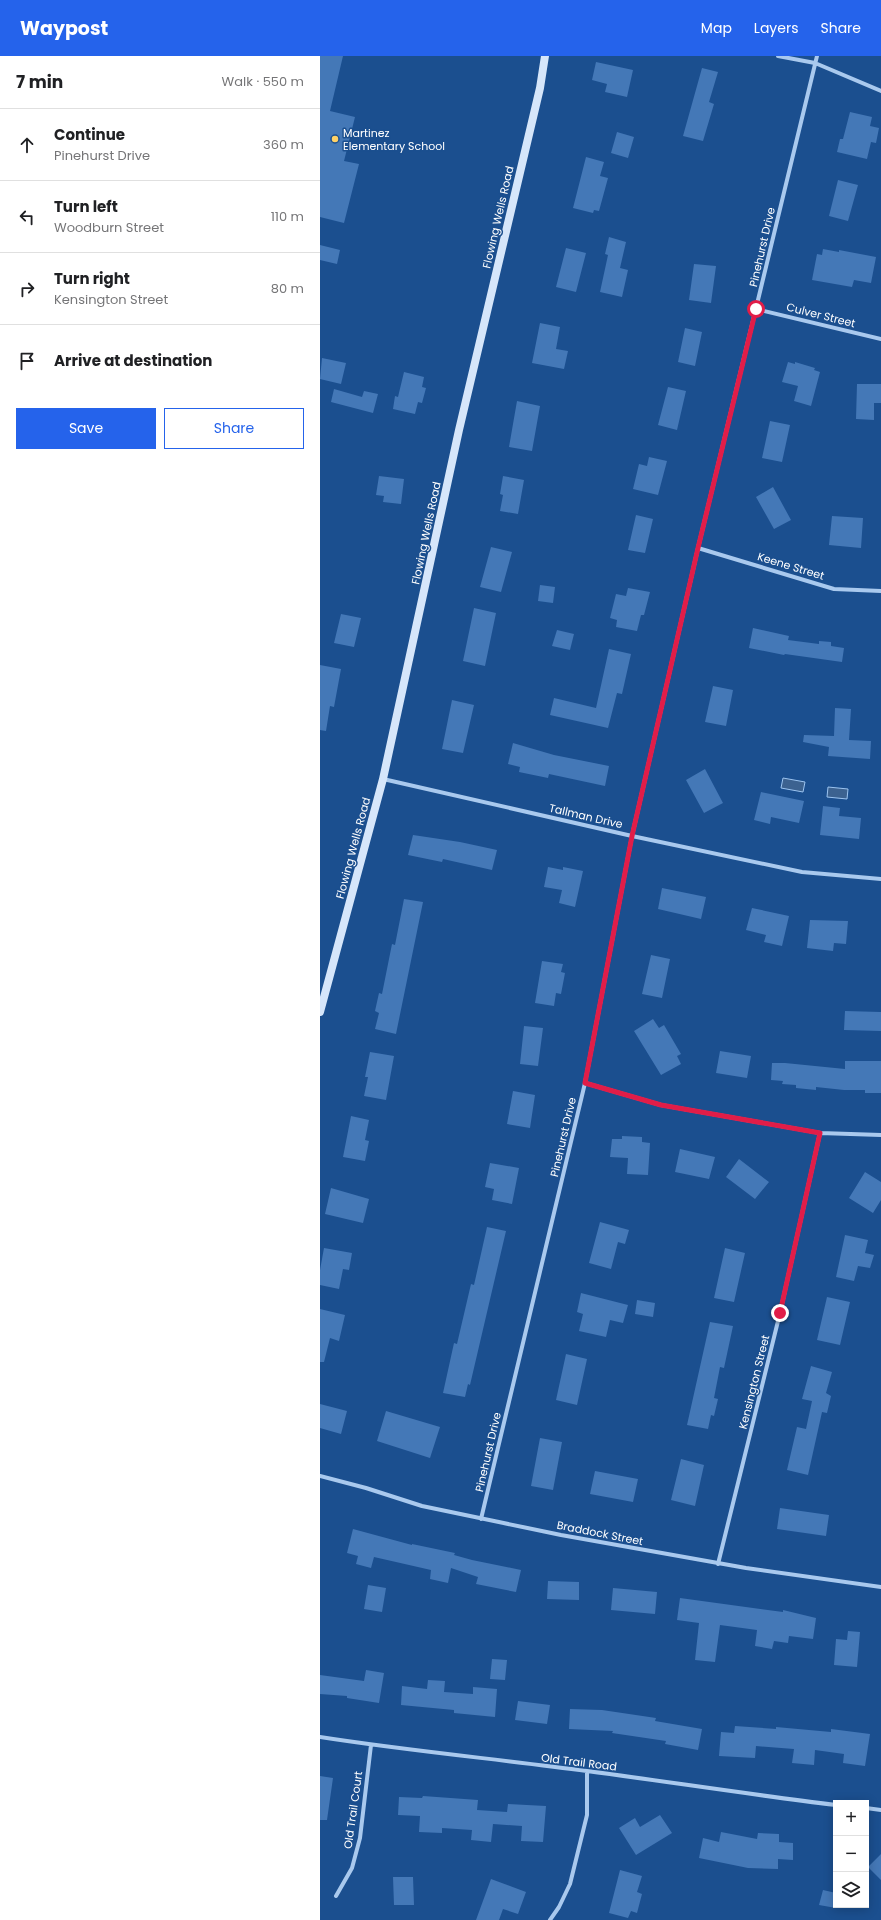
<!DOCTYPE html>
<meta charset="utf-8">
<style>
body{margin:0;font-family:Poppins,sans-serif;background:#f6f6f6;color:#202124}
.controls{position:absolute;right:12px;bottom:12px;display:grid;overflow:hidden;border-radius:0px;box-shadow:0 2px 10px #0003}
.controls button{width:36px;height:36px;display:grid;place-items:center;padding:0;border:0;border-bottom:1px solid #e0e0e0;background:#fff;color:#202124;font:20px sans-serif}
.stop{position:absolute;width:12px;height:12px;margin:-9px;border:3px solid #e11d48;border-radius:50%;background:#fff}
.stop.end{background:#e11d48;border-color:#fff;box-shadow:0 1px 4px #0008}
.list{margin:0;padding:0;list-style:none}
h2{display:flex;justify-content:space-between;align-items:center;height:52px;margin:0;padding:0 16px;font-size:17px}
h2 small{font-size:13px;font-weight:400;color:#757577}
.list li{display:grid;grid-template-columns:26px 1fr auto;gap:12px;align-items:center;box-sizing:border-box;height:72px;padding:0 16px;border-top:1px solid #e0e0e0}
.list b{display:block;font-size:15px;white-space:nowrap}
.list p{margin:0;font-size:13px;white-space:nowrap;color:#757577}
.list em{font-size:13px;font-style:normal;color:#757577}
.actions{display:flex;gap:8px;padding:12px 16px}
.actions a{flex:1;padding:9px 0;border:1px solid #2563eb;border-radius:0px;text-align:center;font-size:14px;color:#2563eb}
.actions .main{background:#2563eb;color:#fff}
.icon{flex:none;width:22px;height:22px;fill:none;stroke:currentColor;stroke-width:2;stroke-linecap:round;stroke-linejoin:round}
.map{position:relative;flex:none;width:561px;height:1864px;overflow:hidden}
header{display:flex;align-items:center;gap:24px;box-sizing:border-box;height:56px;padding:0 20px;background:#2563eb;color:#fff}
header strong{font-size:19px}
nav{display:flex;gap:22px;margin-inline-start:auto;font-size:14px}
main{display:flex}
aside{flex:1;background:#fff}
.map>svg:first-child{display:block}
</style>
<header>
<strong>Waypost</strong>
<nav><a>Map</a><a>Layers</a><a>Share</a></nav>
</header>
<main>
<aside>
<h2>7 min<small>Walk · 550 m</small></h2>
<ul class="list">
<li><svg class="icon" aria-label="ahead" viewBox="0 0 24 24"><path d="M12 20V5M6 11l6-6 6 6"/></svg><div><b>Continue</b><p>Pinehurst Drive</p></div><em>360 m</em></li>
<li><svg class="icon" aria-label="left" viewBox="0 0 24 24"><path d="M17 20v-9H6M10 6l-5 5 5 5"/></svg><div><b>Turn left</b><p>Woodburn Street</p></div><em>110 m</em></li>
<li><svg class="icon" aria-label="right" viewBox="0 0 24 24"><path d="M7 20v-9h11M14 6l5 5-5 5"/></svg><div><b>Turn right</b><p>Kensington Street</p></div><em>80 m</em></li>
<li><svg class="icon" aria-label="arrive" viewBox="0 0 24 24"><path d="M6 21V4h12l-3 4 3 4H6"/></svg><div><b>Arrive at destination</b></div></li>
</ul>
<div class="actions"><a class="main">Save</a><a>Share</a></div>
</aside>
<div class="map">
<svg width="561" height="1864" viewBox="0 0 561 1864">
<rect width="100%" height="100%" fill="#1b4f8f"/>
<path fill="#3c6290" stroke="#9cc4f0" d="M463 722 485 726 483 736 461 732Z
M508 731 528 733 527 743 507 741Z"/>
<path fill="#4478b7" d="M0 0H23L10 55 35 61 24 105 39 108 24 167 0 161Z
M276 6 313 14 307 41 285 36 287 28 272 24Z
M382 12 398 16 389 46 394 48 383 85 363 80Z
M530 56 552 61 550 70 559 72 556 87 551 86 547 103 517 96 520 83H523Z
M297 76 314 81 308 102 291 97Z
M266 101 284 106 280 120 288 122 279 155 274 154 273 157 253 152Z
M518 124 538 129 528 165 509 160Z
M289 181 306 186 300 212 308 214 302 241 280 236 288 199 285 198Z
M0 189 20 194 17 208 0 204Z
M246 192 266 197 256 236 236 231Z
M503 193 519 196V194L556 201 551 227 534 224 532 231 492 224 497 198 502 199Z
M374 208 396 210 391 247 369 244Z
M220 267 240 271 236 293 248 295 244 313 212 307Z
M365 272 382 276 375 310 358 306Z
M2 302 26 307 21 328 0 323Z
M468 306 475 308V306L495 312 494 314 500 316 491 350 474 345 478 330 462 326Z
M84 316 104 321 102 331 106 332 102 347 98 346 95 358 73 353 75 340 78 341Z
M537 328H561V347H554V364L536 363Z
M348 331 366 335 357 374 338 369Z
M14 333 42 341 44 335 58 338 53 357 11 346Z
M197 345 220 350 212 395 189 391Z
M450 365 470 369 462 406 442 402Z
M329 401 347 405 338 439 313 433 319 408 327 410Z
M59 420 84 423 81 448 63 446 64 440 56 439Z
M183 420 204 424 198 458 180 455 183 439 180 438Z
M453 431 471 464 454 473 436 441Z
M316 459 333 463 325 497 308 494Z
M512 460 543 462 541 492 509 489Z
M171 491 192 496 181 536 160 531Z
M220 529 235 531 233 547 218 545Z
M308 532 330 536 324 559H321L317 575 296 571 297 564 290 562 296 538 306 540Z
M154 552 176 557 165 610 143 605Z
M21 558 41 562 34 591 14 587Z
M433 572 469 580 468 584 499 588V585L511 586V590L524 592 522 606 465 598 464 599 429 592Z
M237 574 254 578 250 594 232 590Z
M289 593 311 598 302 638 297 637 288 672 230 659 234 642 276 652Z
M0 609 21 613 14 651 10 650 6 675 0 674Z
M393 630 413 634 406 670 385 666Z
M132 644 154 649 143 697 122 693Z
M515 652 531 653 529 684 551 685 550 703 508 700 509 691 483 686 484 679 514 680Z
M193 687 234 699 289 710 285 730 229 718 228 722 199 716 200 711 188 708Z
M385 713 403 747 384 757 366 724Z
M441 736 484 745 479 767 451 761 450 768 434 764Z
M503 750 520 752 519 760 541 762 539 783 500 779Z
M93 779 140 786 177 794 172 814 123 803 122 806 88 799Z
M228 811 243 814V811L263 815 255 851 239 847 242 834 224 831Z
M342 832 386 841 381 863 338 853Z
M84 843 103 846 76 978 55 973 59 957 55 955 59 937 62 938 72 888 75 889Z
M432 852 469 860 462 890 444 886 446 879 426 874Z
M490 864 528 865 526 888 514 887 513 895 487 892Z
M331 899 350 903 342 942 322 938Z
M222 905 243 908 241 916 245 917 241 938 236 937 234 950 215 947Z
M525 955 561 956V975L524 974Z
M333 963 339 972 344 969 361 998 357 1000 361 1008 341 1019 314 975Z
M204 970 223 972 218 1010 200 1008Z
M400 995 431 1000 427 1022 396 1017Z
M50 996 74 1000 66 1044 44 1040 48 1021H45Z
M525 1005H561V1037H545V1034H524L496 1031V1034L476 1032V1029L462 1028 463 1025 451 1024 452 1007H465L525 1013Z
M193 1035 215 1039 210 1072 187 1068Z
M31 1060 49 1064 45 1084 49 1085 45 1105 23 1101Z
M302 1080 322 1081V1086L330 1087 328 1119 307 1118 308 1102 290 1101 292 1083H302Z
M360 1093 395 1101 389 1123 355 1116Z
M419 1103 449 1126 435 1143 406 1121Z
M170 1107 199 1112 192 1148 172 1144 174 1133 165 1131Z
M545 1116 561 1126V1144L553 1157 529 1142Z
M11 1132 49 1143 43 1167 5 1158Z
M280 1166 309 1174 305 1188 298 1186 291 1213 269 1207Z
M167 1171 186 1175 150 1329 148 1328 145 1341 123 1337 134 1287 137 1288 151 1228 154 1229Z
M525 1179 548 1184 545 1197 554 1199 550 1212 538 1210 534 1225 516 1221Z
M4 1192 32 1197 29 1214 23 1213 19 1233 0 1229V1214Z
M405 1192 425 1197 414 1246 394 1242Z
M261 1237 308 1249 303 1267 290 1264 286 1281 259 1275 263 1258 257 1256Z
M507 1241 530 1246 520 1289 497 1284Z
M317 1244 335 1247 333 1261 315 1258Z
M0 1253 25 1259 19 1285 10 1282 4 1306H0Z
M390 1266 413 1270 404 1312 400 1311 394 1342 398 1343 394 1360 391 1359 388 1373 367 1369Z
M246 1298 267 1303 257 1349 236 1344Z
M491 1310 512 1316 506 1337 511 1340 507 1357 502 1356 488 1419 467 1414 477 1371 486 1373 492 1345 482 1343Z
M0 1348 27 1355 21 1378 0 1372Z
M66 1355 120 1371 110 1402 57 1385Z
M220 1382 242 1386 233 1434 211 1430Z
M361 1403 384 1409 375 1450 351 1444Z
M275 1415 318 1423 313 1446 270 1438Z
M460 1452 509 1459 506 1480 457 1473Z
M33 1473 92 1489V1488L135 1497 134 1499 152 1504 201 1514 196 1536 156 1528 158 1521 131 1512 128 1527 110 1523 111 1514 54 1501 51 1512 36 1508 38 1500 27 1497Z
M228 1525 259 1526V1544L227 1543Z
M48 1529 66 1532 62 1556 44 1553Z
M293 1532 337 1536 335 1558 291 1554Z
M360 1542 463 1556V1554L496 1562 493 1583 469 1580 468 1587 454 1585 452 1593 435 1590 437 1574 400 1569 395 1606 375 1604 379 1567 357 1564Z
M528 1575 540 1576 537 1611 514 1609 516 1583 527 1584Z
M172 1603 187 1604 185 1624 170 1623Z
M46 1614 64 1617 59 1647 27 1642V1640L0 1638V1619L44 1625Z
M108 1624 125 1625 124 1636 153 1638V1631L177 1633 175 1661 134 1657V1654L81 1649 82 1630 107 1633Z
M198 1645 230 1649 227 1668 195 1664Z
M250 1653 282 1654 336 1662 335 1665 382 1673 378 1694 345 1688 346 1685 292 1677 293 1675 249 1673Z
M415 1670 456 1673V1671L511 1676V1673L550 1678 545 1710 523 1707 524 1698 495 1694 494 1709 472 1707 474 1693 436 1690 435 1702 399 1700 401 1676 414 1677Z
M0 1720 13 1722 7 1764H0Z
M103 1740 158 1744 157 1754 187 1756 188 1748 226 1750 223 1786 201 1785 202 1770 173 1768 171 1786 151 1784 152 1774 122 1772V1777L99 1776 100 1760 78 1759 79 1741 102 1742Z
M340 1759 352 1777 316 1799 299 1772 315 1762 320 1771Z
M401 1776 437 1783 438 1777 459 1778V1786L473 1787V1804L458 1803V1813L428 1812 379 1802 383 1782 399 1786Z
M561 1798V1824L548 1811Z
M300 1814 322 1820 317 1836 322 1838 317 1857 311 1855 308 1862 289 1857Z
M73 1821H93L94 1849H74Z
M171 1823 206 1836 198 1858 183 1853 179 1864H156Z
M503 1834 516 1837V1852L499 1849Z"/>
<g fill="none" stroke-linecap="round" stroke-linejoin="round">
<path stroke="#a9c9ee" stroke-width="4" d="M458 0 495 7 561 35
M436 253 561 283
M378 492 514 533 561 535
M63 723 312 780 482 816 561 823
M265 1027 341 1049 500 1077 561 1079
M0 1420 46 1432 102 1450 241 1479 426 1512 561 1531
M161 1463 265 1027 312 780 378 492 497 0
M398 1508 460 1257 500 1077
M0 1681C89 1695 178 1703 267 1715 350 1726 433 1739 516 1749
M546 1752 561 1754
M16 1840 32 1812 40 1782 51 1689
M230 1864 239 1851 250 1828 267 1759V1715"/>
<path stroke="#d6e6fa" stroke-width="8" d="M0 956 63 723 139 374 220 32 225 0"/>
</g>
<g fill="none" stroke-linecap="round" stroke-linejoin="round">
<path stroke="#e11d48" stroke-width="5" d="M436 253 378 492 312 780 265 1027 341 1049 500 1077 460 1257"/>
</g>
<circle fill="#ffd166" stroke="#1b4f8f" stroke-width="1.5" cx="15" cy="83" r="4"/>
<g text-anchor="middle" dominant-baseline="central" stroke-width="3" stroke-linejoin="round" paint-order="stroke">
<g font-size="11" fill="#fff" stroke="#1b4f8f" text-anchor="start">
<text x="23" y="77">Martinez<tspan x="23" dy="13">Elementary School</tspan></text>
</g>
<g font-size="11" fill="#fff" stroke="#1b4f8f">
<text transform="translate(178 161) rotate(-77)">Flowing Wells Road</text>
<text transform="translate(442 191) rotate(-77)">Pinehurst Drive</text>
<text transform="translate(501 259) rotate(14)">Culver Street</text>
<text transform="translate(106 477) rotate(-78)">Flowing Wells Road</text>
<text transform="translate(471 510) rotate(17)">Keene Street</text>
<text transform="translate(266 760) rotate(13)">Tallman Drive</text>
<text transform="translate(33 792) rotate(-75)">Flowing Wells Road</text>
<text transform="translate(243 1081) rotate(-77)">Pinehurst Drive</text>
<text transform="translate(434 1326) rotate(-76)">Kensington Street</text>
<text transform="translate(168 1396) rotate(-77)">Pinehurst Drive</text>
<text transform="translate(280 1477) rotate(11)">Braddock Street</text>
<text transform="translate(259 1706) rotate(7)">Old Trail Road</text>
<text transform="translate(33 1754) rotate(-82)">Old Trail Court</text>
</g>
</g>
</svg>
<div class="controls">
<button>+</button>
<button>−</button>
<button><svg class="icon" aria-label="layers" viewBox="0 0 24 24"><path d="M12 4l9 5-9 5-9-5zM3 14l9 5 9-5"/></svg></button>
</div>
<div class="stop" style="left:436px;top:253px"></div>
<div class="stop end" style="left:460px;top:1257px"></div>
</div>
</main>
